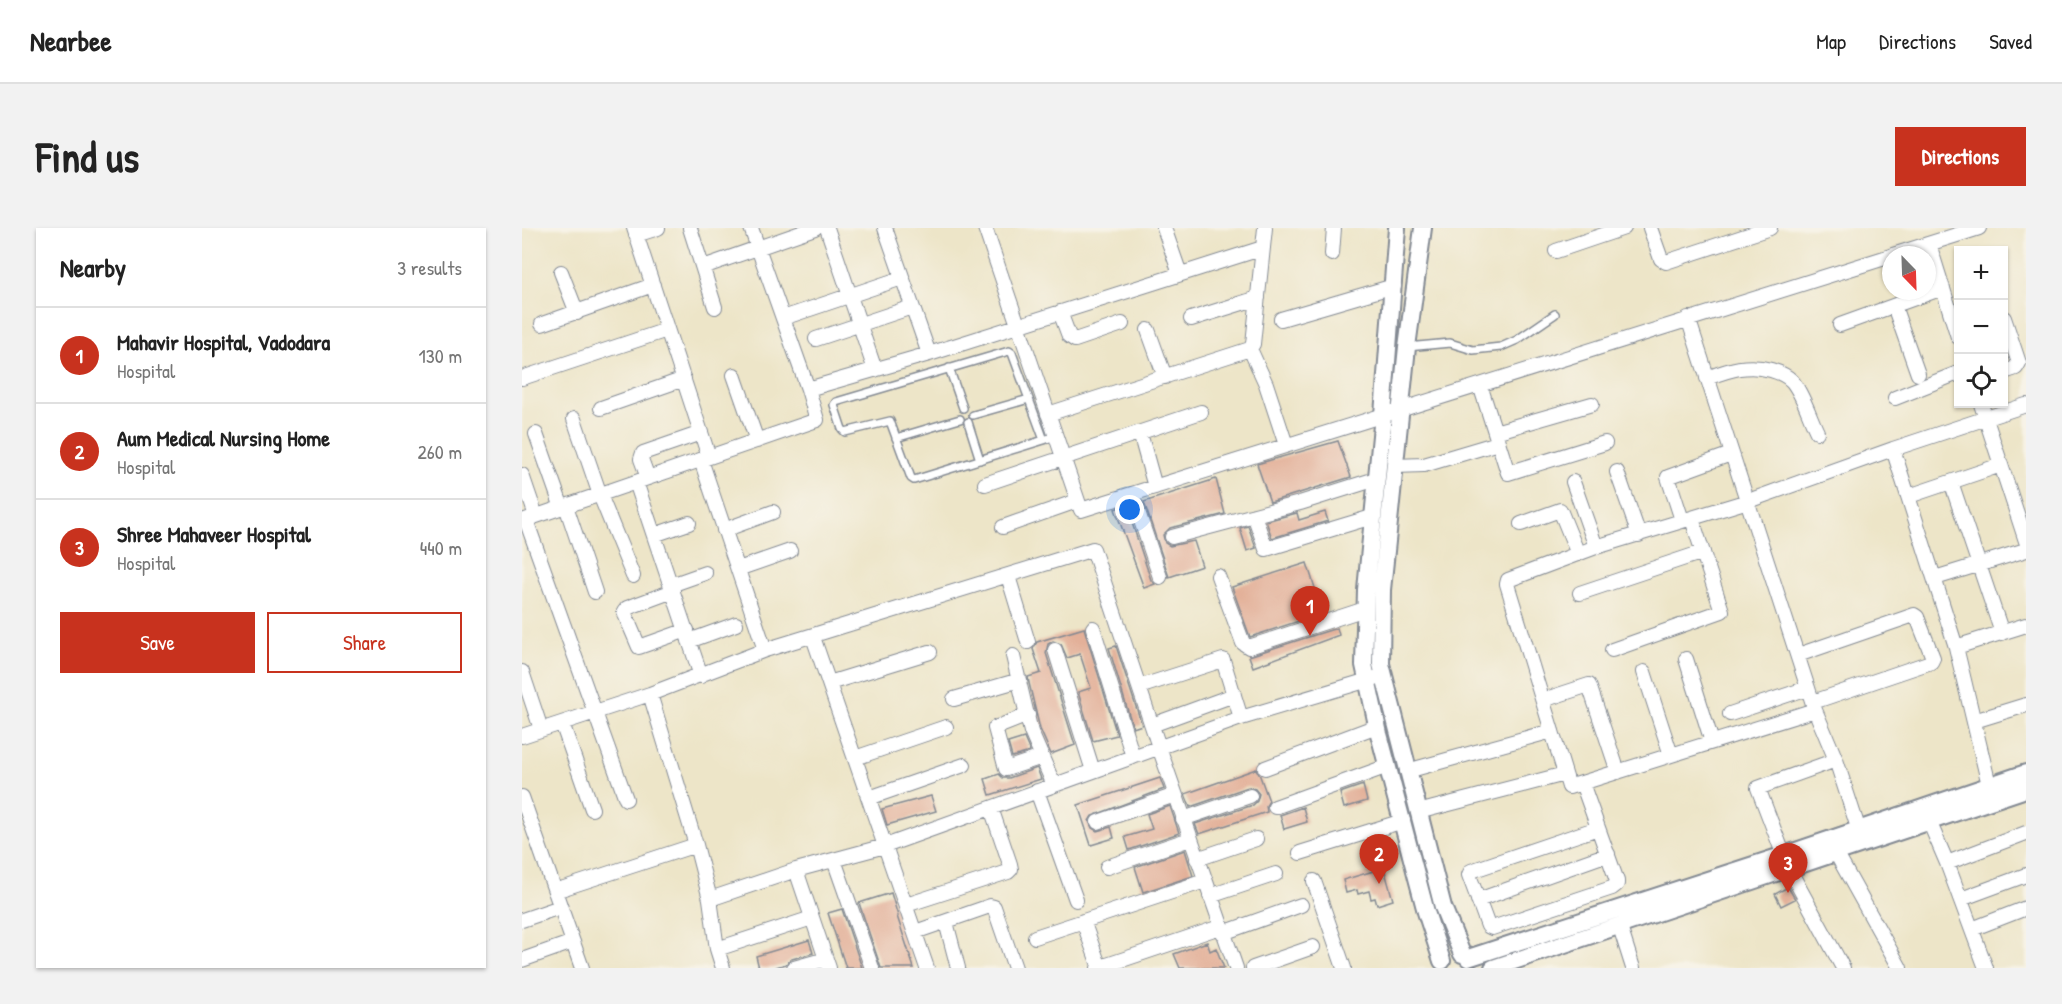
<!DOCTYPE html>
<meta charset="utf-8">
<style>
body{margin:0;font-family:"Patrick Hand",sans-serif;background:#f2f2f2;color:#222}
.controls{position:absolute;right:18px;top:18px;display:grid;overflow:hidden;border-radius:0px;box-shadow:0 2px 4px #0004}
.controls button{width:54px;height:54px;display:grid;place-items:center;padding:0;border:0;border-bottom:2px solid #e0e0e0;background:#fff;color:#222;font:30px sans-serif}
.compass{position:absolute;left:1360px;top:18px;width:54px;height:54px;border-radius:50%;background:#fff;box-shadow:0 2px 4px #0004;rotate:157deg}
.you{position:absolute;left:608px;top:282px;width:21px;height:21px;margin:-15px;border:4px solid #fff;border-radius:50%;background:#1a73e8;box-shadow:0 0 0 9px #1a73e833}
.badge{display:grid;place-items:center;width:39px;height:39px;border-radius:50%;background:#c8321e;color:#fff;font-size:20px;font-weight:700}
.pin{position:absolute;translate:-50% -50px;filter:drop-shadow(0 2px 3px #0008)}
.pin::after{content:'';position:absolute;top:32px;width:21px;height:18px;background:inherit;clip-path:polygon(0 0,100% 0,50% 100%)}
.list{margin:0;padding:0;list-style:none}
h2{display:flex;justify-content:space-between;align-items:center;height:78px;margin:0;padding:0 24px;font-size:26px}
h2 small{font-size:20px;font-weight:400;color:#767676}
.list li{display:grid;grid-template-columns:39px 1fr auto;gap:18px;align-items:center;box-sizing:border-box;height:96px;padding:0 24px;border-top:2px solid #e0e0e0}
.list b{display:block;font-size:22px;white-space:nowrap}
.list p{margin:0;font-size:20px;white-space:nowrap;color:#767676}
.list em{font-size:20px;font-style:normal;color:#767676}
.actions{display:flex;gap:12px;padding:18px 24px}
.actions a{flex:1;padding:14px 0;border:2px solid #c8321e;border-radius:0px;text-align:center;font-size:21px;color:#c8321e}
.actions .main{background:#c8321e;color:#fff}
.icon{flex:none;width:33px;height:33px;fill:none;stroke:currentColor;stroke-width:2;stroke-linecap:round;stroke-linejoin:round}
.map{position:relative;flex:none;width:1504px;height:740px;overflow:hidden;border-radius:0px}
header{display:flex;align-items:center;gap:36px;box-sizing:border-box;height:84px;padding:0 30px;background:#fff;border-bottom:2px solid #e0e0e0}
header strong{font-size:28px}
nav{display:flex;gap:33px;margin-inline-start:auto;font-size:21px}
.intro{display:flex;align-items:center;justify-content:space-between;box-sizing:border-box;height:144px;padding:0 36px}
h1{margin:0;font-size:42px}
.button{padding:15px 27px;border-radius:0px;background:#c8321e;color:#fff;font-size:21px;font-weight:700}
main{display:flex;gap:36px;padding:0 36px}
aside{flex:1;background:#fff;border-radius:0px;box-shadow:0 2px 4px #0004}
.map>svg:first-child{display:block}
</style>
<header>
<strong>Nearbee</strong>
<nav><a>Map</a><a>Directions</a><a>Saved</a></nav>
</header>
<div class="intro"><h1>Find us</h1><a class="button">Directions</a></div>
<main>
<aside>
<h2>Nearby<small>3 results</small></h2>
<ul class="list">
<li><span class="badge">1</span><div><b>Mahavir Hospital, Vadodara</b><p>Hospital</p></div><em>130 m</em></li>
<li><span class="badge">2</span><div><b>Aum Medical Nursing Home</b><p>Hospital</p></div><em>260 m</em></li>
<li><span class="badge">3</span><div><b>Shree Mahaveer Hospital</b><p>Hospital</p></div><em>440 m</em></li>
</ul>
<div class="actions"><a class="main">Save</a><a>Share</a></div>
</aside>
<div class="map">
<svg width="1504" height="740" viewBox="0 0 1504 740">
<rect width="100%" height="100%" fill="#f7f3e8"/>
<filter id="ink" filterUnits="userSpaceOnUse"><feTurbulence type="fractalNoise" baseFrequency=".0167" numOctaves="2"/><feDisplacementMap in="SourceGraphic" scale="12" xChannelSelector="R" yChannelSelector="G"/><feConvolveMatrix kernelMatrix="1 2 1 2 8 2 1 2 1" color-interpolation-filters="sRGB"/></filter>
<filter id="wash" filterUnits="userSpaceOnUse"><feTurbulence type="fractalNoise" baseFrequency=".008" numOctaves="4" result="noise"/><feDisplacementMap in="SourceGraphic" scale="24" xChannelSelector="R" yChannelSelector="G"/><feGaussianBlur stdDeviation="1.35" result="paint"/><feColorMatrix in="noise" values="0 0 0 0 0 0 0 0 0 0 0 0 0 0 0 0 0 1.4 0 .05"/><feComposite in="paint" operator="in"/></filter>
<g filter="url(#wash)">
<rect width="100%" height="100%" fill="#ede5c8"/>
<g id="blocks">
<path fill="#e3b099" d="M816 213 829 249 748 274 735 236Z
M694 251 703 286 648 300 641 307 643 315 648 318 672 313 680 338 647 349 622 274Z
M604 277 629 352 633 356 622 360 593 281Z
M803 284 806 293 750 310 744 293 775 285 777 292Z
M726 298 734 320 725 323 718 300Z
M785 335 801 385 728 409 710 359Z
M562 400 595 507 571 513 556 464 569 460 558 426 545 430 539 416 531 413 526 416 524 425 553 517 529 526 518 501 507 455 506 449 519 445 511 421 515 414Z
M815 400 817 407 731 439 727 428Z
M594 418 620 497 611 500 587 420Z
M502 510 508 524 490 529 486 515Z
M515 540 519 551 468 567 463 551 477 546 481 550H487Z
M734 541 738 548 747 573 744 578 745 584 677 606 673 596 731 577 735 573 737 566 733 561 726 559 668 579 663 566Z
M638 550 642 561 570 588 567 593 570 600 575 603 589 599 592 610 569 617 556 577Z
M841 557 845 573 822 580 818 565Z
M409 568 414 583 365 597 360 581Z
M648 578 657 605 607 622 603 609 630 601 625 586Z
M781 579 785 594 762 601 758 587Z
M663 622 671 648 621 664 613 639Z
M862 640 871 672 855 677 853 670 849 671 847 663 836 666 835 662 824 665 821 652Z
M1266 659 1273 671 1259 678 1253 666Z
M369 665 376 688H375L392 740H359L337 675Z
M320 681 340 740H324L306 685Z
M287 712 291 725 270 731 264 736 251 740H237L234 728Z
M685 714 688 723 694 720 702 740H658L652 726Z"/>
</g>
</g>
<g filter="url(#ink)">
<use href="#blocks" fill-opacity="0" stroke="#848a93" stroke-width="1.5"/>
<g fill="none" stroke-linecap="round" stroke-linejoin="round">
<g stroke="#848a93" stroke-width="10">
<path id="service" d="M885 119 928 115 951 122 979 119 995 112 1033 86
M427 140 441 180
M451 187 507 171
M446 194 458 232
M374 210 438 191
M522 212 490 125 487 123 314 174 312 177 320 201 323 204 368 193 389 250 392 252 522 212 533 208"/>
</g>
<g stroke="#848a93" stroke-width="16">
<path id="minor" d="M112 0 187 229
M168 0 193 79
M305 0 353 142
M363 0 407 126
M463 0 559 282 1369 28
M642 0 658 46
M1128 0 1139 31 1144 34 1248 0
M114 7 136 0
M1407 16 1436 109
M1034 23 1102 0
M810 26 812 0
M1371 27 1457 0
M181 39 293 0
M39 44 55 85
M1372 78 1396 146
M538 84 547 108 553 112 600 96
M261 90 380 50
M1166 90 1293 482 1314 532 1340 612
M1482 90 1497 135 1494 140 1482 144
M669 91 736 70
M759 91 872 58
M20 96 131 57
M1318 97 1421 60
M626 102 643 149
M294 111 390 79
M728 121 744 156 764 217
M212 147 235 213
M0 150 145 102
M1185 150C1207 142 1225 135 1249 142 1256 144 1264 147 1270 153 1281 166 1287 188 1295 204
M958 157 986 245 1083 215
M286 161 407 126 741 20
M1373 170 1436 145
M1459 176 1504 313
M79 180 162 151
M526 186 728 121 731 116 743 0
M52 191 78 267 111 348
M973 204 1070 176
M618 205 633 259
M14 206 40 280
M1371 221 1434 419 1467 557
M179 232 243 422
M873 238 902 237 976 215
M1095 244 1117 307
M0 247 14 288
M126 250 119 231 121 225 179 205
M114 254 179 448
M1051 254 1074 319
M1429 254 1480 405
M463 256 679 184
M610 266 638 349
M1387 268 1479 237
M44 278 73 364
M732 287 744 321 850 289
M4 292 104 571
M1160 292 1146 249 1209 226
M0 293 295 192 286 161 229 0
M999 296 1038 282 1056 326
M481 299 555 273
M202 302 251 284
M132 307 167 295
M650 309 778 275 854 251
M216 341 268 323
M486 348 506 414
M696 348 721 415 727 419 843 381
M1413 350 1504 322
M149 357 183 345
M151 363 105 380 102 384 117 419 165 402
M1058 365 1181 324
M571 400 611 529
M291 409 405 740
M167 413 214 396
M1434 419 1504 397
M533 422 571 543
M1090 422 1200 383 1170 291
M1276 427 1392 387 1395 389 1411 430 1409 434 1291 474
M491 428 509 504 532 557
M1164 431 1190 514
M0 444 19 501
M1122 444 1149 527
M307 455 408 424
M617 459 701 432 719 490
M128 466 174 617 188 671 195 721 201 740
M432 471 498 452
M1021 472 1067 457 1096 544
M1293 482 1047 559 985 356 986 352 1074 319 1226 273 1371 221 1504 177
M1208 486 1286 460
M506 487 473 500 484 541 520 529
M1452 493 1504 477
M40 495 70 581
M630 497 712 467
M0 508 128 466 243 422 571 321 637 519 714 740
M333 530 424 499
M1314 532 1236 560 1267 641 1321 740
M743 540 855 498
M885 543 1030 503
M1060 555 1095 653V656L1090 660 970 700 966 698 947 647 949 643 1076 600
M515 563 554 672
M0 569 60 740
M347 570 442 537
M753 579 866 538
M896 584 1043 546
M661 591 728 568
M1407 593 1425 635 1464 740
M576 594 653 567
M778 625 881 593
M1314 625 1378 740
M675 631 734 611
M312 632 350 740
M1425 635 1504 605
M585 639 668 611
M274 642 307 740
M792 653 822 740
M33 663 174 617
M688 668 754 646
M188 671 274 642 363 618 719 490 853 450
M1439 671 1504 647
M956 672 1086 626
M384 677 486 644 489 641 488 636 469 580
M0 692 38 679
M561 693 578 740
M424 694 436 740
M1098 699 1111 740
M1450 701 1504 680
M393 704 468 678 472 679 493 740
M701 705 779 677
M513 709 683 653
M195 721 290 690
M0 732 51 714
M272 740 304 731
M576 740 698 699
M731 740 791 719"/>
</g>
<g stroke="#848a93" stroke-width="20">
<path id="tertiary" d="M875 0 861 187 844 362 842 437 857 506 904 684 920 733
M901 0 885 119 860 362 859 436 921 679 940 726
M946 730 1262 627 1504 545
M971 740 1504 561"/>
</g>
<use href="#service" stroke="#fff" stroke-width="7"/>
<use href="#minor" stroke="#fff" stroke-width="14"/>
<use href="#tertiary" stroke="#fff" stroke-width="16"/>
</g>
</g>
</svg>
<div class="controls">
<button>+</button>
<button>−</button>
<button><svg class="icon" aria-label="locate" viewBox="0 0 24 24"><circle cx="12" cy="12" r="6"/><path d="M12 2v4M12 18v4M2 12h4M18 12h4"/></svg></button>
</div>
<svg class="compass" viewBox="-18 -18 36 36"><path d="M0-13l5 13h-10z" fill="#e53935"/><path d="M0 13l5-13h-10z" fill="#767676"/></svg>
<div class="you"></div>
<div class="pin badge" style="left:788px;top:408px">1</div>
<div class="pin badge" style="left:857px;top:656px">2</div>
<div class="pin badge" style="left:1266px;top:665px">3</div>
</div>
</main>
